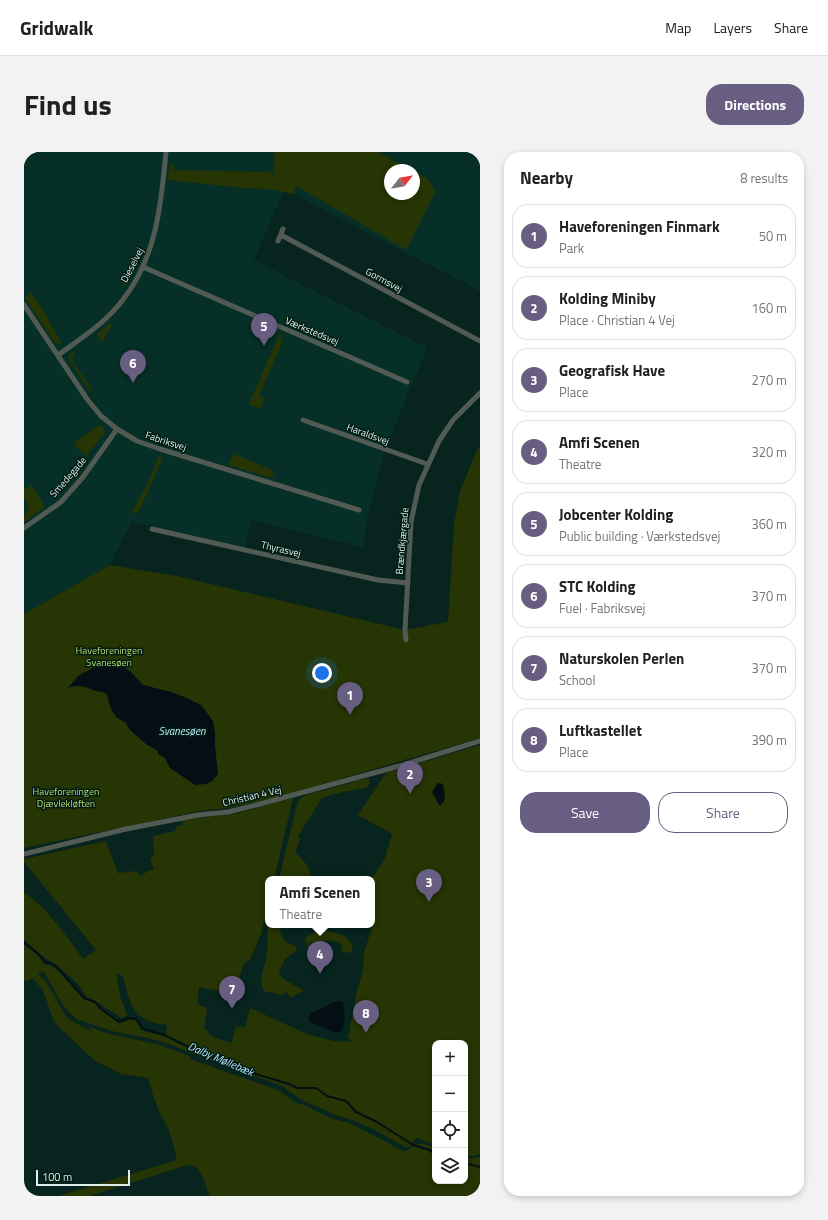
<!DOCTYPE html>
<meta charset="utf-8">
<style>
body{margin:0;font-family:"Titillium Web",sans-serif;background:#f2f2f2;color:#202124}
.controls{position:absolute;right:12px;bottom:12px;display:grid;overflow:hidden;border-radius:8px;box-shadow:0 2px 6px #0003}
.controls button{width:36px;height:36px;display:grid;place-items:center;padding:0;border:0;border-bottom:1px solid #e0e0e0;background:#fff;color:#202124;font:20px sans-serif}
.compass{position:absolute;left:360px;top:12px;width:36px;height:36px;border-radius:50%;background:#fff;box-shadow:0 2px 6px #0003;rotate:59deg}
.scale{position:absolute;left:12px;bottom:10px;width:94px;box-sizing:border-box;padding-left:4px;border:2px solid #dfefea;border-top:0;font-size:11px;line-height:14px;white-space:nowrap;color:#dfefea;-webkit-text-stroke:3px #001b14;paint-order:stroke}
.you{position:absolute;left:298px;top:521px;width:14px;height:14px;margin:-10px;border:3px solid #fff;border-radius:50%;background:#1a73e8;box-shadow:0 0 0 6px #1a73e833}
.badge{display:grid;place-items:center;width:26px;height:26px;border-radius:50%;background:#685e81;color:#fff;font-size:13px;font-weight:700}
.pin{position:absolute;translate:-50% -33px;filter:drop-shadow(0 1px 2px #0008)}
.pin::after{content:'';position:absolute;top:21px;width:14px;height:12px;background:inherit;clip-path:polygon(0 0,100% 0,50% 100%)}
.popup{position:absolute;left:241px;top:724px;width:110px;height:52px;box-sizing:border-box;display:grid;place-content:center;border-radius:8px;background:#fff;filter:drop-shadow(0 1px 3px #0005);font-size:13px;white-space:nowrap;color:#757577}
.popup b{font-size:15px;color:#202124}
.popup::after{content:'';position:absolute;left:50%;top:100%;margin-left:-8px;border:8px solid transparent;border-top-color:#fff}
.list{margin:0;padding:0;list-style:none}
h2{display:flex;justify-content:space-between;align-items:center;height:52px;margin:0;padding:0 16px;font-size:17px}
h2 small{font-size:13px;font-weight:400;color:#757577}
.list li{display:grid;grid-template-columns:26px 1fr auto;gap:12px;align-items:center;box-sizing:border-box;height:64px;margin:0 8px 8px;padding:0 8px;border:1px solid #e0e0e0;border-radius:16px}
.list b{display:block;font-size:15px;white-space:nowrap}
.list p{margin:0;font-size:13px;white-space:nowrap;color:#757577}
.list em{font-size:13px;font-style:normal;color:#757577}
.actions{display:flex;gap:8px;padding:12px 16px}
.actions a{flex:1;padding:9px 0;border:1px solid #685e81;border-radius:16px;text-align:center;font-size:14px;color:#685e81}
.actions .main{background:#685e81;color:#fff}
.icon{flex:none;width:22px;height:22px;fill:none;stroke:currentColor;stroke-width:2;stroke-linecap:round;stroke-linejoin:round}
.map{position:relative;flex:none;width:456px;height:1044px;overflow:hidden;border-radius:16px}
header{display:flex;align-items:center;gap:24px;box-sizing:border-box;height:56px;padding:0 20px;background:#fff;border-bottom:1px solid #e0e0e0}
header strong{font-size:19px}
nav{display:flex;gap:22px;margin-inline-start:auto;font-size:14px}
.intro{display:flex;align-items:center;justify-content:space-between;box-sizing:border-box;height:96px;padding:0 24px}
h1{margin:0;font-size:28px}
.button{padding:10px 18px;border-radius:16px;background:#685e81;color:#fff;font-size:14px;font-weight:700}
main{display:flex;gap:24px;padding:0 24px}
aside{flex:1;background:#fff;border-radius:16px;box-shadow:0 2px 6px #0003}
.map>svg:first-child{display:block}
</style>
<header>
<strong>Gridwalk</strong>
<nav><a>Map</a><a>Layers</a><a>Share</a></nav>
</header>
<div class="intro"><h1>Find us</h1><a class="button">Directions</a></div>
<main>
<div class="map">
<svg width="456" height="1044" viewBox="0 0 456 1044">
<rect width="100%" height="100%" fill="#07241e"/>
<path fill="#063027" fill-rule="evenodd" d="M0 0H255L259 41 230 108 403 196 362 296 344 360 339 395 228 368 220 396 107 370 86 413 0 462Z
M292 0H456V139L269 42ZM366 18H390V42H366Z"/>
<path fill="#263503" d="M250 0H354L387 18H366V42H390V19L404 27 411 40 382 98 273 34 269 42 244 37 219 36 144 28 146 10 149 13 150 18 246 20 247 23H250Z
M113 105 116 106 101 134 97 130Z
M7 140 22 162V164L38 192 31 191 1 146Z
M86 171 88 173 78 190 73 183Z
M256 181H258L256 186 259 188 236 241 235 243 240 247 236 257 225 252 233 233 235 231V229Z
M51 199V201L49 202 50 204 47 207 69 239 66 240 44 206 45 203Z
M76 273 80 277V282L62 304 50 293 54 288Z
M456 294V586L254 645 206 656 181 658 0 696V462L86 413 153 424 381 478 424 470 430 372 436 339 452 300Z
M211 302 250 319 248 326 204 313 208 304Z
M135 304H138L137 310 116 357 114 361H107L123 333Z
M8 333 21 355 0 370V366L5 354 0 346V338Z
M456 593V1002L450 1004H441V891H411V993L393 986 383 996 349 977 331 969 311 963 278 948 256 933 206 916 142 891 123 886 92 880 54 868C37 857 31 836 19 819L14 822 23 831 43 866 68 880 64 874 81 881 133 892 165 904 166 907 254 938 274 952H278L304 965 328 972 379 999C383 999 385 997 388 995 396 988 403 993 411 996V1029H441V1007L456 1005V1044H186C181 1034 178 1013 164 1013L65 1044H34L153 1008 148 987 144 976 135 960 129 943 124 926 97 922 70 908 34 874 29 867 19 838 8 826 3 829 0 828V793L14 803 20 812 28 814 33 818 59 846 70 851 95 871 107 867 113 869 117 878 142 885 143 873C109 870 106 853 99 824L92 821 96 844 103 863 98 866 68 847 63 845 53 831 31 812 21 806 0 788V740C24 757 42 783 59 807L72 798 0 710V707L82 689 94 721 113 719 117 724 125 718H130L126 706 130 704 129 684 151 679 153 674 159 673V668L210 662 269 646 250 727H244V753L237 782 226 808 221 810 209 842 175 835 173 852 183 856 180 876 189 885 207 891 212 875H221L226 856 283 882 309 889 327 890V887L324 886 333 839 339 819 340 800 350 770 348 759V727L361 706 368 682 334 663 362 621Z
M344 626 346 630 344 635C328 639 313 640 298 646L274 684 277 686 271 700C279 708 287 715 287 727H255L272 656 275 648 282 643Z
M244 773H254C257 784 259 790 271 794L273 798 261 807 255 819 258 826 280 839 266 846 263 840 257 843 240 839C233 829 242 813 243 801 244 792 243 781 244 773Z
M303 779C314 781 325 783 329 795L326 802 323 800H318L317 792C307 786 297 789 286 791L285 799 281 786 291 780Z"/>
<path fill="#030f14" d="M76 512H93L106 519 119 533 147 540 163 546 177 553 189 569 191 581V594L194 622 188 629 182 632 171 633 146 616 141 606 134 602V599L122 592 106 578 102 571 92 565 87 557 83 543 80 540C65 540 61 530 44 536L54 524Z
M415 631 419 632C420 640 423 648 417 653H415L408 640 413 632Z
M313 849 318 850C321 855 322 873 318 878 317 880 315 880 312 881L286 870 284 866 287 861Z"/>
<g fill="none" stroke-linecap="round" stroke-linejoin="round">
<path stroke="#030f14" stroke-width="2" d="M0 790 14 802 21 810 29 812 36 818 60 846 71 850 77 857 95 870 105 866 112 867 119 877 140 883 175 900 225 920 265 932 273 936H292L303 944 322 949 332 960 353 970 389 993 406 998 411 1003
M441 1011 456 1015"/>
<path stroke="#515b53" stroke-width="5" d="M257 83 456 189
M254 89 259 77
M119 115 383 230
M0 153 63 247 77 264 93 277 113 289 136 297 335 358
M34 203C58 186 84 169 101 145 133 102 137 52 142 0
M279 268 403 312
M0 376 37 350 59 325 93 277
M128 377 354 428 384 431
M382 488 381 478 387 370 395 333 415 289 429 268 456 241
M0 702 102 677 174 663 204 660 236 652 379 613 456 589"/>
</g>
<g text-anchor="middle" dominant-baseline="central" stroke-width="3" stroke-linejoin="round" paint-order="stroke">
<g font-size="10" fill="#dfefea" stroke="#001b14">
<text transform="translate(108 113) rotate(-63)">Dieselvej</text>
<text transform="translate(360 128) rotate(28)">Gormsvej</text>
<text transform="translate(288 179) rotate(23)">Værkstedsvej</text>
<text transform="translate(344 282) rotate(20)">Haraldsvej</text>
<text transform="translate(142 289) rotate(18)">Fabriksvej</text>
<text transform="translate(44 325) rotate(-49)">Smedegade</text>
<text transform="translate(378 389) rotate(-85)">Brændkjærgade</text>
<text transform="translate(257 397) rotate(13)">Thyrasvej</text>
<text transform="translate(228 644) rotate(-13)">Christian 4 Vej</text>
</g>
<g font-size="10" fill="#b3d96c" stroke="#001b14">
<text x="85" y="498">Haveforeningen<tspan x="85" dy="12">Svanesøen</tspan></text>
<text x="42" y="639">Haveforeningen<tspan x="42" dy="12">Djævlekløften</tspan></text>
</g>
<g font-size="11" font-style="italic" fill="#b9eafe" stroke="#001b14">
<text x="158" y="579">Svanesøen</text>
<text transform="translate(197 907) rotate(23)">Dalby Møllebæk</text>
</g>
</g>
</svg>
<div class="controls">
<button>+</button>
<button>−</button>
<button><svg class="icon" aria-label="locate" viewBox="0 0 24 24"><circle cx="12" cy="12" r="6"/><path d="M12 2v4M12 18v4M2 12h4M18 12h4"/></svg></button>
<button><svg class="icon" aria-label="layers" viewBox="0 0 24 24"><path d="M12 4l9 5-9 5-9-5zM3 14l9 5 9-5"/></svg></button>
</div>
<svg class="compass" viewBox="-18 -18 36 36"><path d="M0-13l5 13h-10z" fill="#e53935"/><path d="M0 13l5-13h-10z" fill="#757577"/></svg>
<div class="scale">100 m</div>
<div class="you"></div>
<div class="pin badge" style="left:326px;top:563px">1</div>
<div class="pin badge" style="left:386px;top:642px">2</div>
<div class="pin badge" style="left:405px;top:750px">3</div>
<div class="pin badge" style="left:296px;top:822px">4</div>
<div class="popup"><b>Amfi Scenen</b>Theatre</div>
<div class="pin badge" style="left:240px;top:194px">5</div>
<div class="pin badge" style="left:109px;top:231px">6</div>
<div class="pin badge" style="left:208px;top:857px">7</div>
<div class="pin badge" style="left:342px;top:881px">8</div>
</div>
<aside>
<h2>Nearby<small>8 results</small></h2>
<ul class="list">
<li><span class="badge">1</span><div><b>Haveforeningen Finmark</b><p>Park</p></div><em>50 m</em></li>
<li><span class="badge">2</span><div><b>Kolding Miniby</b><p>Place · Christian 4 Vej</p></div><em>160 m</em></li>
<li><span class="badge">3</span><div><b>Geografisk Have</b><p>Place</p></div><em>270 m</em></li>
<li><span class="badge">4</span><div><b>Amfi Scenen</b><p>Theatre</p></div><em>320 m</em></li>
<li><span class="badge">5</span><div><b>Jobcenter Kolding</b><p>Public building · Værkstedsvej</p></div><em>360 m</em></li>
<li><span class="badge">6</span><div><b>STC Kolding</b><p>Fuel · Fabriksvej</p></div><em>370 m</em></li>
<li><span class="badge">7</span><div><b>Naturskolen Perlen</b><p>School</p></div><em>370 m</em></li>
<li><span class="badge">8</span><div><b>Luftkastellet</b><p>Place</p></div><em>390 m</em></li>
</ul>
<div class="actions"><a class="main">Save</a><a>Share</a></div>
</aside>
</main>
